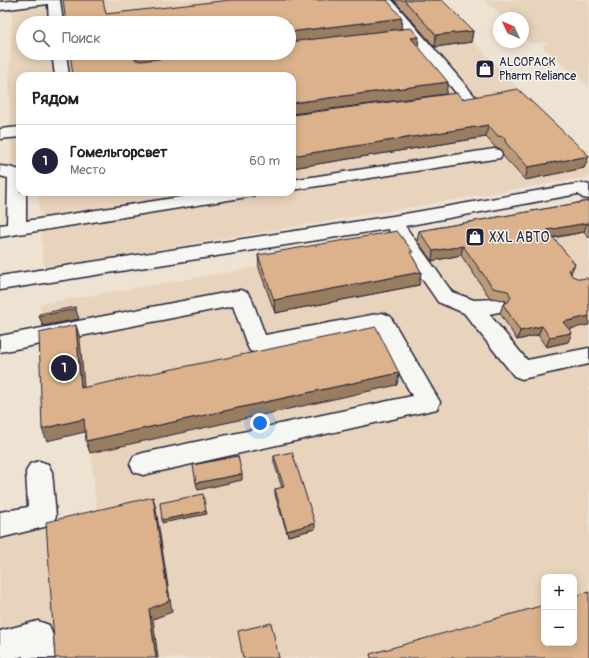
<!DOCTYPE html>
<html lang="ru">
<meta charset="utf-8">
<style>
body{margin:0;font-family:Pangolin,sans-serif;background:#f2f2f2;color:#222}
.controls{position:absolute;right:12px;bottom:12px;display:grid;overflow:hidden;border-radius:8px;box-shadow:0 2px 10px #0003}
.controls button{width:36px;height:36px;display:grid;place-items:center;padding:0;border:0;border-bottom:1px solid #e0e0e0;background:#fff;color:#222;font:20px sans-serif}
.compass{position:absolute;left:493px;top:12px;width:36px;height:36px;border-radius:50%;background:#fff;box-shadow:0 2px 10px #0003;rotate:314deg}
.you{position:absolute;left:260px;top:423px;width:14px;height:14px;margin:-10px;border:3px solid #fff;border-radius:50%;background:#1a73e8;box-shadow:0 0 0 6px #1a73e833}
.badge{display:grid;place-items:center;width:26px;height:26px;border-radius:50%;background:#22223b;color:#fff;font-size:13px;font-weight:700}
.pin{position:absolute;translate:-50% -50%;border:2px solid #fff;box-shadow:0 1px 4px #0006}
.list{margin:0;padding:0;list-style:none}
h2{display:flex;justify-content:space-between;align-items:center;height:52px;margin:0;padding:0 16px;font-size:17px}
h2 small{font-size:13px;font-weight:400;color:#767676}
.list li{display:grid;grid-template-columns:26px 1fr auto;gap:12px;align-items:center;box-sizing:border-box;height:72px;padding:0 16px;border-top:1px solid #e0e0e0}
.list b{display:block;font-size:15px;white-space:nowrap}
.list p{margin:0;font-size:13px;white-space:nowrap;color:#767676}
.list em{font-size:13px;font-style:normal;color:#767676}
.icon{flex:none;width:22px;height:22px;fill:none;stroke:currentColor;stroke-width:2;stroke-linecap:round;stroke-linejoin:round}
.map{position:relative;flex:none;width:589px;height:658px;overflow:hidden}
.search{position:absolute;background:#fff;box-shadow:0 2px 10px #0003;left:16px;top:16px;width:280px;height:44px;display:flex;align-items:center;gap:10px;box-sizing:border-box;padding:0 14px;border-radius:22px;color:#767676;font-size:15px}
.panel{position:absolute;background:#fff;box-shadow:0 2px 10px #0003;left:16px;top:72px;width:280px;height:124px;border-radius:12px}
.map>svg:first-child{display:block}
</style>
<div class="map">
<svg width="589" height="658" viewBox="0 0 589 658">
<rect width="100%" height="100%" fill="#eee2d3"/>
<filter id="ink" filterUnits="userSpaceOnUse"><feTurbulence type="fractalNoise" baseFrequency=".025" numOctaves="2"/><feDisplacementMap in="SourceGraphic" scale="8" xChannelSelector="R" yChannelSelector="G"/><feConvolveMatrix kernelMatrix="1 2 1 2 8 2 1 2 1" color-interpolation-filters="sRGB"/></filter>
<g filter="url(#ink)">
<path fill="#e8d4bd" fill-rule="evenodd" d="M13 0H434L578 151 589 150V177L44 269 38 192H292V76H20V163L12 165 9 84ZM23 23H289V53H23Z
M484 0H589V87L542 46 548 42 531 44 523 36V18H504Z
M589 209V658H0V536L97 514 89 431 47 441 43 324 40 304 420 240ZM544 577H574V643H544Z"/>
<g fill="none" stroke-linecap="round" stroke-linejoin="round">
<g stroke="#22223b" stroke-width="3">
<path id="minor" d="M20 0H60L63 23H49L48 4 0 10V2Z
M379 0H392L473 94 476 97 473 100 432 107 427 105 424 102 427 99 457 94Z
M52 53H66L69 76H55Z
M20 127V137L0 139V129Z
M494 149 500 150 502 154 500 158 292 190V180Z
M0 166 9 167 20 170V192H26V221L212 192H256L253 196 247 197 0 237V225L7 224 8 178 0 176Z
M582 183 589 185V199L583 198 578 194 405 226 452 292 474 300 496 299 504 301 507 306 504 311 489 314 527 360 589 348V364L522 379 514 376 464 313 438 302 388 229 0 290V276L393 216Z
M240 290 247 292 251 297 265 335 382 313 390 316 440 402 437 409 143 475 134 472 130 464 134 456 143 453 412 396 376 330 258 353 250 351 247 345 233 306 0 352V336Z
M39 461 48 464 52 472 56 516 52 525 0 538V512L28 507 26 472 30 464Z
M38 621 49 625 53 636 55 658H23V656L16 658H0V631Z"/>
</g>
<use href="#minor" fill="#f6f6f2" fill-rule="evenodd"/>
</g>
<path fill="#bc9978" stroke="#22223b" d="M394 0H442L473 31 471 42 435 47Z
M462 99 589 156 584 168 525 180 503 156 501 149 496 148 486 137 292 168V115Z
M589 201V238L584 232 553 238 571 273 568 342 546 347 538 335 517 340 500 313 503 304 506 303 505 300 490 298 461 255 432 261 417 241 419 231Z
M258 255 412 256 421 272 419 285 275 313 259 268Z
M274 456 315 529 288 536 275 495V489L282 488 274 462Z"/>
<path fill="#997d61" stroke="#22223b" d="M402 18 401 29 289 43V32Z
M473 31 471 42 435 47 436 35Z
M419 37 418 49 411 38Z
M135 53H211L138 63 133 56Z
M448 82 446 94 292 114V103Z
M488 125 486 137 292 168V156Z
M589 156 584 168 525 180 528 167Z
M587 223 584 232 544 239 547 230Z
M463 246 461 255 432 261 433 251Z
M575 264 571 273 566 279 569 270Z
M421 272 419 285 275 313 274 300Z
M75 307 79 319 43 326 39 316Z
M589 316V325L559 331 563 322Z
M76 325 80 338 85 400 81 388Z
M542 326 538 335 517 340 520 331Z
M572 333 568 342 546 347 550 337Z
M399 373 397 385 90 453 86 441Z
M84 419 89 431 47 441 42 429Z
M242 474V480L198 490 196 483Z
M153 497 156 509 172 612 153 619 158 658H156L149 609Z
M206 511 207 514 162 523V520Z
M315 523V529L288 536 287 531Z"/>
<path fill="#dbb28b" stroke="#22223b" d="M63 0H103L106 14 230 0H387L402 18 289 32V23H66Z
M404 0H442L473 31 436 35Z
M411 28 419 37 411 38 448 82 292 103V76H73L70 53H135L133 56 136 60 141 61 208 53H289V42Z
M518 89 589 156 528 167 506 143 504 137 498 136 488 125 292 156V115L457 93 462 99Z
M589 201V225L587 223 547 230 575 264 569 270 572 276 580 279 587 278 589 281V316L563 322 572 333 550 337 542 326 520 331 503 304 508 302 511 297 508 291 493 288 463 246 433 251 419 231Z
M397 231 413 252H410L421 272 274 300 258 255Z
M75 307 76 309 39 316V314Z
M76 325 81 388 376 327 399 373 86 441 84 419 42 429 39 333Z
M292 452 315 523 287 531 275 489 284 487 274 456Z
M238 456 242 474 196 483 193 465Z
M203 494 206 511 162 520 160 503Z
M153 497 169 601 149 609 156 658H55L46 522Z
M589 592V658H371L370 654 544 605V643H574V596Z
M271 623 279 658H243L238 631Z"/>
</g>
<defs>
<g id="shop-square" transform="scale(1)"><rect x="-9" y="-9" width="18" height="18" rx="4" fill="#22223b" stroke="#f6f6f2"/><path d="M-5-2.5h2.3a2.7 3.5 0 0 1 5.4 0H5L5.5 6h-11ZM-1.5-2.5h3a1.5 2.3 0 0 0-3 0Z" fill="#fff"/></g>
</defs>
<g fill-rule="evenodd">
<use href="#shop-square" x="485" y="69"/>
<use href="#shop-square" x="475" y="237"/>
</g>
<g text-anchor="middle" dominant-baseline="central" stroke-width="3" stroke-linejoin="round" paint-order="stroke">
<g font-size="12" fill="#22223b" stroke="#f6f6f2" text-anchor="start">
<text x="499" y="62">ALCOPACK<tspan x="499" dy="14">Pharm Reliance</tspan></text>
</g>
<g font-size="14" fill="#22223b" stroke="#f6f6f2" text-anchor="start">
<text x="489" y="237">XXL АВТО</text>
</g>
</g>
</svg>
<div class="controls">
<button>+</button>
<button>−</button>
</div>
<svg class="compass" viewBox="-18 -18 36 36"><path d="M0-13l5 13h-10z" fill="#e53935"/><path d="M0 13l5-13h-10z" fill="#767676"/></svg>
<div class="you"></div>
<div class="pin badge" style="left:64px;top:368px">1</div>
<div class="search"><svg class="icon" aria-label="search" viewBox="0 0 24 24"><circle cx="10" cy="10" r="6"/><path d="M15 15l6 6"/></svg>Поиск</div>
<section class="panel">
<h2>Рядом<small></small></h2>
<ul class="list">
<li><span class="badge">1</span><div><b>Гомельгорсвет</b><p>Место</p></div><em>60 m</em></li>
</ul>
</section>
</div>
